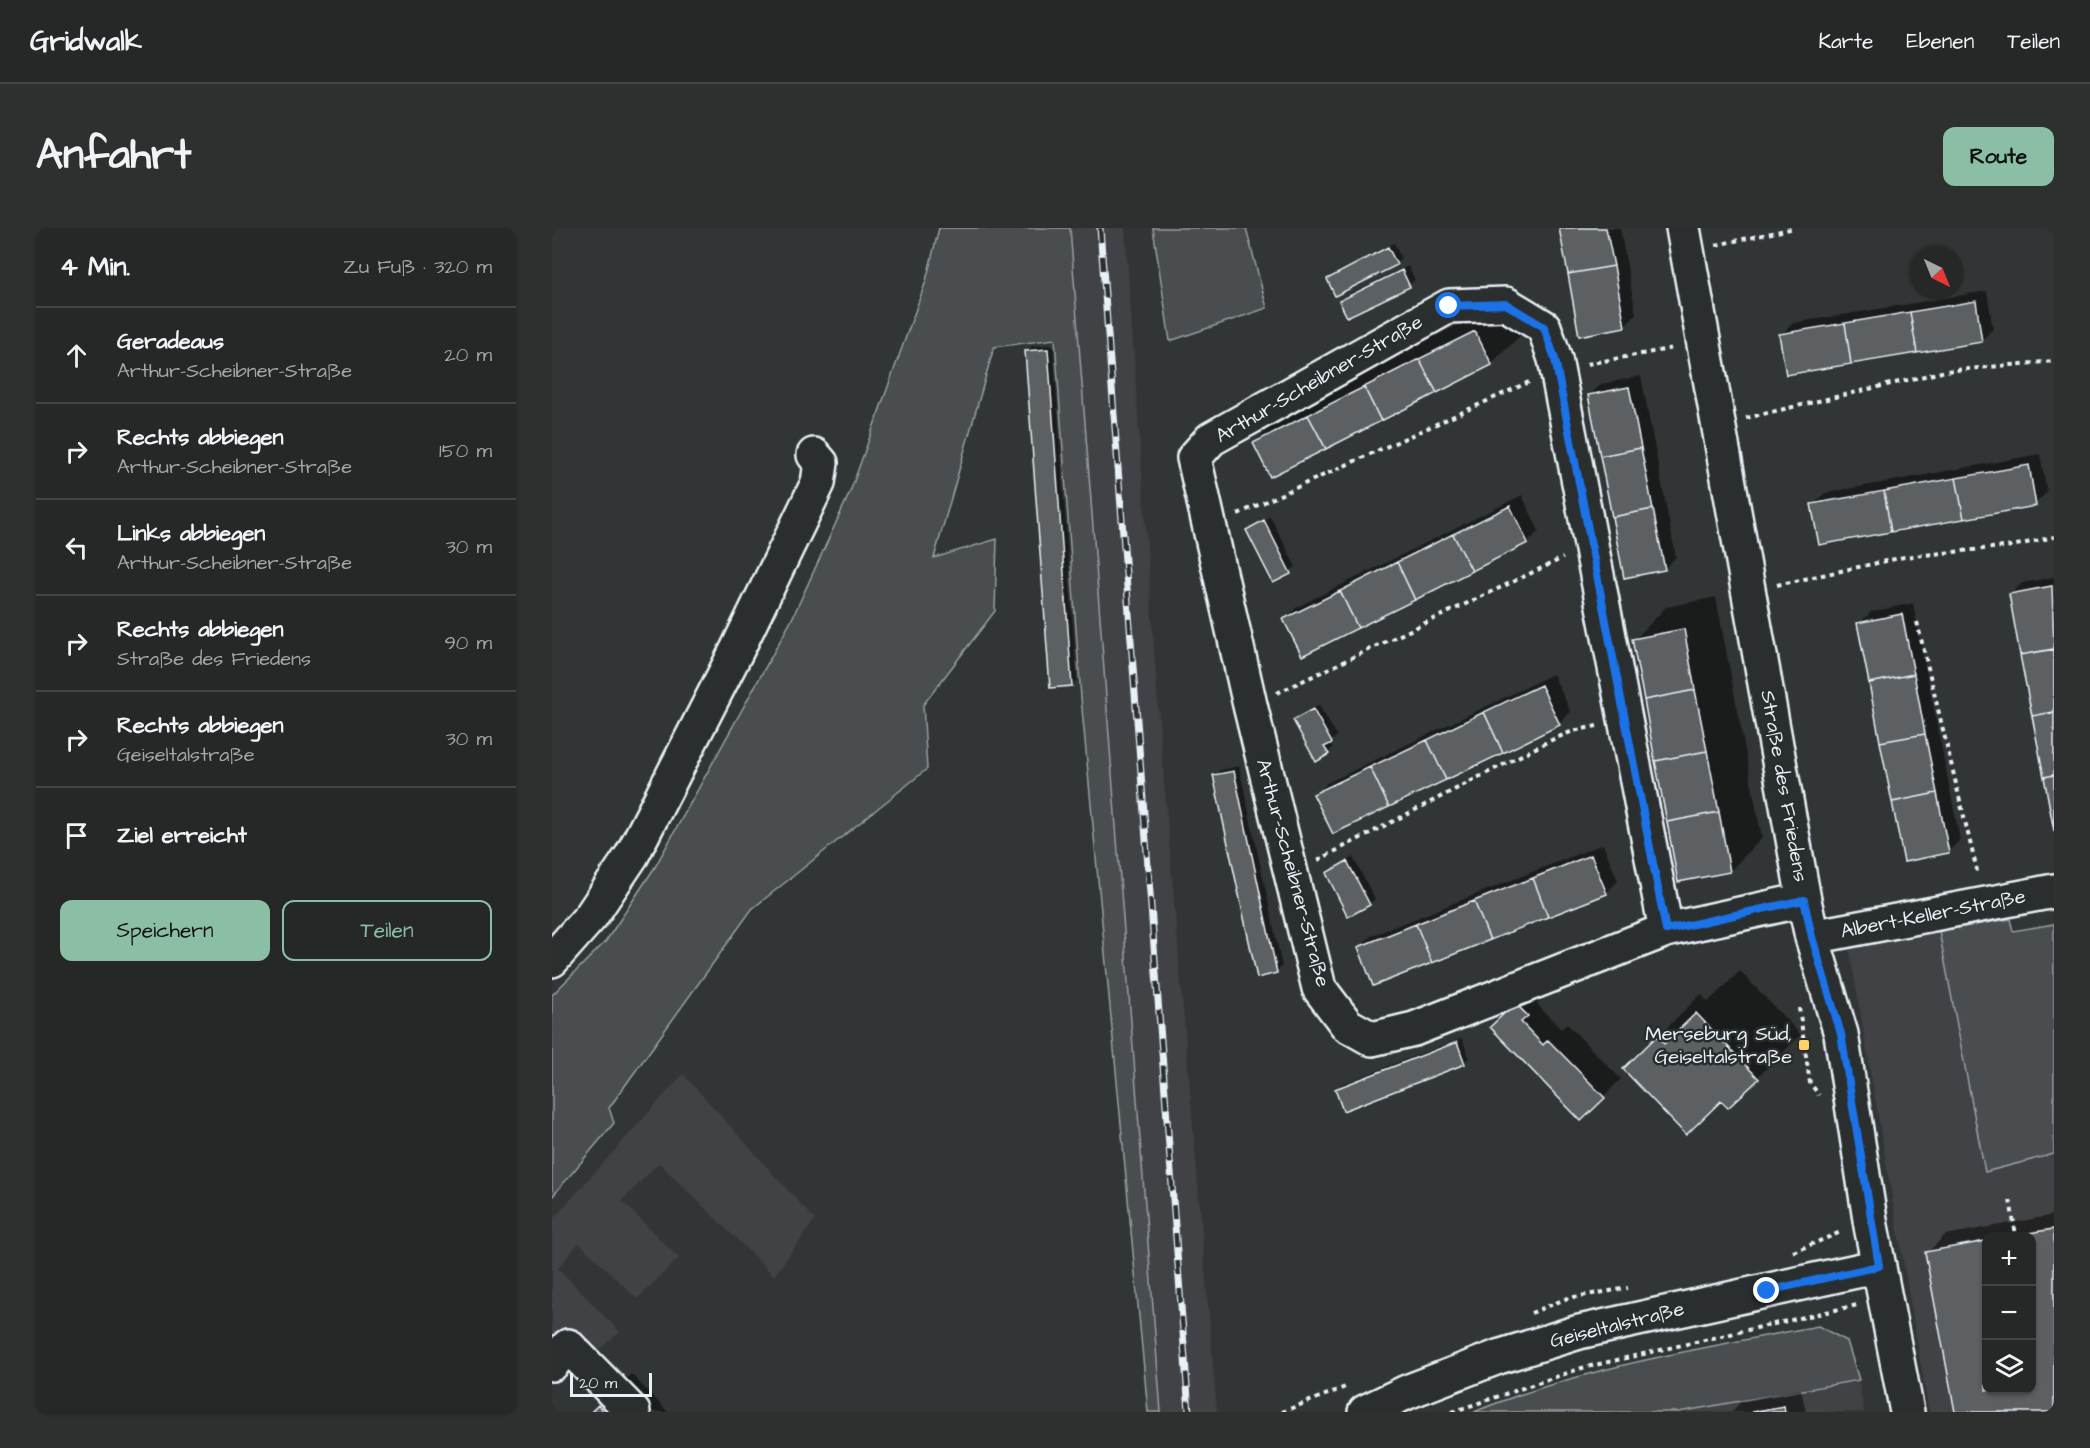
<!DOCTYPE html>
<html lang="de">
<meta charset="utf-8">
<style>
body{margin:0;font-family:"Architects Daughter",sans-serif;background:#2e3030;color:#f1f3f6}
.controls{position:absolute;right:18px;bottom:18px;display:grid;overflow:hidden;border-radius:12px;box-shadow:0 2px 4px #0004}
.controls button{width:54px;height:54px;display:grid;place-items:center;padding:0;border:0;border-bottom:2px solid #424445;background:#262828;color:#f1f3f6;font:30px sans-serif}
.compass{position:absolute;left:1358px;top:18px;width:54px;height:54px;border-radius:50%;background:#262828;box-shadow:0 2px 4px #0004;rotate:137deg}
.scale{position:absolute;left:18px;bottom:15px;width:82px;box-sizing:border-box;padding-left:6px;border:3px solid #e8f1f8;border-top:0;font-size:16px;line-height:21px;white-space:nowrap;color:#e8f1f8;-webkit-text-stroke:4px #2a2d2e;paint-order:stroke}
.stop{position:absolute;width:18px;height:18px;margin:-14px;border:4px solid #1a73e8;border-radius:50%;background:#fff}
.stop.end{background:#1a73e8;border-color:#fff;box-shadow:0 2px 6px #0008}
.list{margin:0;padding:0;list-style:none}
h2{display:flex;justify-content:space-between;align-items:center;height:78px;margin:0;padding:0 24px;font-size:26px}
h2 small{font-size:20px;font-weight:400;color:#a4a6a8}
.list li{display:grid;grid-template-columns:39px 1fr auto;gap:18px;align-items:center;box-sizing:border-box;height:96px;padding:0 24px;border-top:2px solid #424445}
.list b{display:block;font-size:22px;white-space:nowrap}
.list p{margin:0;font-size:20px;white-space:nowrap;color:#a4a6a8}
.list em{font-size:20px;font-style:normal;color:#a4a6a8}
.actions{display:flex;gap:12px;padding:18px 24px}
.actions a{flex:1;padding:14px 0;border:2px solid #8abfa5;border-radius:12px;text-align:center;font-size:21px;color:#8abfa5}
.actions .main{background:#8abfa5;color:#111}
.icon{flex:none;width:33px;height:33px;fill:none;stroke:currentColor;stroke-width:2;stroke-linecap:round;stroke-linejoin:round}
.map{position:relative;flex:none;width:1502px;height:1184px;overflow:hidden;border-radius:12px}
header{display:flex;align-items:center;gap:36px;box-sizing:border-box;height:84px;padding:0 30px;background:#262828;border-bottom:2px solid #424445}
header strong{font-size:28px}
nav{display:flex;gap:33px;margin-inline-start:auto;font-size:21px}
.intro{display:flex;align-items:center;justify-content:space-between;box-sizing:border-box;height:144px;padding:0 36px}
h1{margin:0;font-size:42px}
.button{padding:15px 27px;border-radius:12px;background:#8abfa5;color:#111;font-size:21px;font-weight:700}
main{display:flex;gap:36px;padding:0 36px}
aside{flex:1;background:#262828;border-radius:12px;box-shadow:0 2px 4px #0004}
.map>svg:first-child{display:block}
</style>
<header>
<strong>Gridwalk</strong>
<nav><a>Karte</a><a>Ebenen</a><a>Teilen</a></nav>
</header>
<div class="intro"><h1>Anfahrt</h1><a class="button">Route</a></div>
<main>
<aside>
<h2>4 Min.<small>Zu Fuß · 320 m</small></h2>
<ul class="list">
<li><svg class="icon" aria-label="ahead" viewBox="0 0 24 24"><path d="M12 20V5M6 11l6-6 6 6"/></svg><div><b>Geradeaus</b><p>Arthur-Scheibner-Straße</p></div><em>20 m</em></li>
<li><svg class="icon" aria-label="right" viewBox="0 0 24 24"><path d="M7 20v-9h11M14 6l5 5-5 5"/></svg><div><b>Rechts abbiegen</b><p>Arthur-Scheibner-Straße</p></div><em>150 m</em></li>
<li><svg class="icon" aria-label="left" viewBox="0 0 24 24"><path d="M17 20v-9H6M10 6l-5 5 5 5"/></svg><div><b>Links abbiegen</b><p>Arthur-Scheibner-Straße</p></div><em>30 m</em></li>
<li><svg class="icon" aria-label="right" viewBox="0 0 24 24"><path d="M7 20v-9h11M14 6l5 5-5 5"/></svg><div><b>Rechts abbiegen</b><p>Straße des Friedens</p></div><em>90 m</em></li>
<li><svg class="icon" aria-label="right" viewBox="0 0 24 24"><path d="M7 20v-9h11M14 6l5 5-5 5"/></svg><div><b>Rechts abbiegen</b><p>Geiseltalstraße</p></div><em>30 m</em></li>
<li><svg class="icon" aria-label="arrive" viewBox="0 0 24 24"><path d="M6 21V4h12l-3 4 3 4H6"/></svg><div><b>Ziel erreicht</b></div></li>
</ul>
<div class="actions"><a class="main">Speichern</a><a>Teilen</a></div>
</aside>
<div class="map">
<svg width="1502" height="1184" viewBox="0 0 1502 1184">
<rect width="100%" height="100%" fill="#323536"/>
<filter id="ink" filterUnits="userSpaceOnUse"><feTurbulence type="fractalNoise" baseFrequency=".0167" numOctaves="2"/><feDisplacementMap in="SourceGraphic" scale="12" xChannelSelector="R" yChannelSelector="G"/><feConvolveMatrix kernelMatrix="1 2 1 2 8 2 1 2 1" color-interpolation-filters="sRGB"/></filter>
<g filter="url(#ink)">
<path fill="#3f4244" fill-rule="evenodd" d="M518 0H573L608 506 665 1184H609Z
M1387 703 1433 944 1502 926V1184H1377L1297 719ZM1434 1008H1480V1162H1434Z
M131 846 263 992 222 1048 107 935 70 973 127 1030 85 1071 27 1015 6 1040 68 1104 24 1141 0 1116V992Z
M1307 1152 1312 1184H1127Z"/>
<path fill="#494d4f" stroke="#989fa4" stroke-width="1.5" d="M387 0H518L609 1184H596L529 470 503 111 442 119 382 330 445 311 443 383 371 477 375 541 200 681 57 880 62 895 0 969V767L54 713 103 639 239 393 298 264 374 53Z
M601 0H694L715 80 618 113Z
M1458 691 1461 703 1502 696V926L1433 944 1387 703Z
M1266 1098 1295 1113 1307 1152 1127 1184H922C1031 1139 1150 1120 1266 1098Z"/>
<path fill="#0007" fill-rule="evenodd" d="M1008 0H1068L1084 86 1072 98Z
M842 15 849 30 844 36 777 51 782 46Z
M856 38 863 52 857 57 789 73 794 68Z
M1435 63 1441 101 1430 112 1229 107 1241 95Z
M956 72 972 104 939 136 702 215 735 182Z
M501 117 525 452 520 457 475 124 480 118Z
M1089 148 1124 329 1112 341 1038 167 1049 156Z
M1488 226 1495 264 1483 276 1261 277 1273 265Z
M970 267 987 303 976 314 733 391 745 379Z
M718 288 744 339 722 353 695 302Z
M1502 349V595L1458 367 1470 355Z
M1164 369 1210 610 1178 643 1082 412 1114 379Z
M1361 375 1408 612 1396 624 1307 396 1319 384Z
M1001 446 1019 484 1007 496 763 567 775 555Z
M767 477 785 508 778 514 781 520 776 525 743 493Z
M687 538 730 738 724 744 663 547 668 542Z
M1051 616 1066 653 1054 665 807 719 819 708Z
M801 629 823 671 817 676 776 645Z
M1188 743 1249 807 1176 878 1169 871 1073 841 1149 766 1156 774Z
M982 759 992 769 985 776 1009 801 1015 796 1069 851 1029 891 958 782Z
M910 810 917 829 912 835 784 862 790 856Z
M1502 987V1184H1403L1375 1025 1393 1007ZM1434 1008H1480V1162H1434Z
M79 1146 116 1184H40Z
M1249 1161 1254 1184H1179L1190 1173Z"/>
<path fill="#5c6063" stroke="#e8f1f8" stroke-width="1.5" d="M1007 0H1054L1062 38 1016 46Z
M836 19 845 37 783 68 775 51Z
M1062 38 1073 99 1027 108 1016 46Z
M850 42 858 59 795 89 787 73Z
M1424 73 1430 114 1365 125 1358 84Z
M1358 84 1365 125 1299 136 1293 95Z
M1293 95 1299 136 1234 147 1227 106Z
M923 103 940 137 885 165 867 131Z
M496 121 520 458 498 460 473 123Z
M867 131 885 165 829 193 812 159Z
M812 159 829 193 774 221 756 187Z
M1077 159 1089 220 1048 228 1036 167Z
M756 187 774 221 718 249 701 215Z
M1089 220 1101 281 1060 289 1048 228Z
M1477 237 1484 278 1412 291 1404 250Z
M1404 250 1412 291 1339 304 1332 263Z
M1332 263 1339 304 1267 317 1259 276Z
M958 278 976 315 920 343 901 306Z
M1101 281 1113 342 1072 350 1060 289Z
M712 292 739 346 721 355 694 302Z
M901 306 920 343 863 372 845 334Z
M845 334 863 372 806 400 788 363Z
M1500 358 1502 421 1468 427 1457 366Z
M788 363 806 400 750 428 731 391Z
M1350 386 1362 446 1317 455 1305 395Z
M1132 401 1143 462 1092 472 1080 411Z
M1502 421V484L1480 488 1468 427Z
M1362 446 1373 506 1328 514 1317 455Z
M989 457 1008 497 951 525 932 484Z
M1143 462 1155 523 1103 533 1092 472Z
M761 481 780 515 772 519 777 526 764 534 741 492Z
M932 484 951 525 894 552 875 512Z
M1502 484V547L1492 549 1480 488Z
M1373 506 1385 565 1340 574 1328 514Z
M875 512 894 552 837 579 818 539Z
M1155 523 1167 584 1115 594 1103 533Z
M818 539 837 579 781 606 761 566Z
M682 543 725 745 705 750 661 547Z
M1502 547V603L1492 549Z
M1385 565 1397 625 1352 634 1340 574Z
M1167 584 1178 644 1126 654 1115 594Z
M1039 627 1055 666 996 689 981 650Z
M795 633 818 677 796 689 774 645Z
M981 650 996 689 938 712 922 673Z
M922 673 938 712 880 735 864 696Z
M864 696 880 735 821 758 806 719Z
M963 775 976 788 969 794 991 817 996 812 1053 870 1029 893 938 799Z
M1144 785 1207 851 1176 880 1169 873 1134 907 1071 841 1105 808 1112 816Z
M905 814 913 836 791 883 783 861Z
M1502 1001V1184H1403L1373 1024 1434 1013V1162H1480V1008H1458Z
M46 1177 52 1184H39Z
M1232 1178 1233 1184H1200Z"/>
<g fill="none" stroke-linecap="round" stroke-linejoin="round">
<g stroke="#e8f1f8" stroke-width="38">
<path id="minor" d="M1131 0 1252 672 1260 709 1289 806 1319 998 1355 1184
M1114 702 1003 131 992 99 954 76 897 78 659 211 642 230 698 477 767 760 795 797 820 811 862 801 1114 702 1252 672
M1260 709 1502 663
M0 732 39 688 80 627 185 422 266 255 269 235 262 227
M0 1136 16 1118 81 1184
M813 1184 855 1164 946 1129 1027 1104 1327 1038"/>
</g>
<path stroke="#e8f1f8" stroke-width="4" stroke-dasharray="4.5 4.5" stroke-linecap="butt" d="M1164 17 1243 0
M1035 136 1122 120
M1194 190 1394 143 1502 133
M686 286 977 154
M1225 357 1352 329 1460 318 1502 309
M1365 394 1426 647
M725 465 1011 330
M766 632 997 513 1021 503 1045 498
M1247 780 1258 855 1267 867
M1458 972 1464 1007
M1241 1024 1289 1004
M979 1085 1016 1070 1076 1060
M730 1184 796 1158
M900 1184 1030 1140 1305 1077"/>
<use href="#minor" stroke="#2a2d2e" stroke-width="33"/>
<g stroke="#e8f1f8" stroke-width="7">
<path id="rail" d="M548 0 637 1184"/>
</g>
<use href="#rail" stroke="#2a2d2e" stroke-width="4.5" stroke-dasharray="14" stroke-linecap="butt"/>
</g>
</g>
<g fill="none" stroke-linecap="round" stroke-linejoin="round" filter="url(#ink)">
<path stroke="#1a73e8" stroke-width="8" d="M897 78 954 76 992 99 1003 131 1114 702 1252 672 1260 709 1289 806 1327 1038 1215 1063"/>
</g>
<rect fill="#ffd166" stroke="#2a2d2e" stroke-width="2" x="1246" y="811" width="12" height="12" rx="3"/>
<g text-anchor="middle" dominant-baseline="central" stroke-width="5" stroke-linejoin="round" paint-order="stroke">
<g font-size="20" fill="#e8f1f8" stroke="#2a2d2e">
<text transform="translate(767 151) rotate(-30)">Arthur-Scheibner-Straße</text>
<text transform="translate(1232 558) rotate(80)">Straße des Friedens</text>
<text transform="translate(741 645) rotate(75)">Arthur-Scheibner-Straße</text>
<text transform="translate(1381 686) rotate(-11)">Albert-Keller-Straße</text>
<text transform="translate(1065 1097) rotate(-14)">Geiseltalstraße</text>
</g>
<g font-size="20" fill="#e8f1f8" stroke="#2a2d2e" text-anchor="end">
<text x="1240" y="806">Merseburg Süd,<tspan x="1240" dy="23">Geiseltalstraße</tspan></text>
</g>
</g>
</svg>
<div class="controls">
<button>+</button>
<button>−</button>
<button><svg class="icon" aria-label="layers" viewBox="0 0 24 24"><path d="M12 4l9 5-9 5-9-5zM3 14l9 5 9-5"/></svg></button>
</div>
<svg class="compass" viewBox="-18 -18 36 36"><path d="M0-13l5 13h-10z" fill="#e53935"/><path d="M0 13l5-13h-10z" fill="#a4a6a8"/></svg>
<div class="scale">20 m</div>
<div class="stop" style="left:897px;top:78px"></div>
<div class="stop end" style="left:1215px;top:1063px"></div>
</div>
</main>
